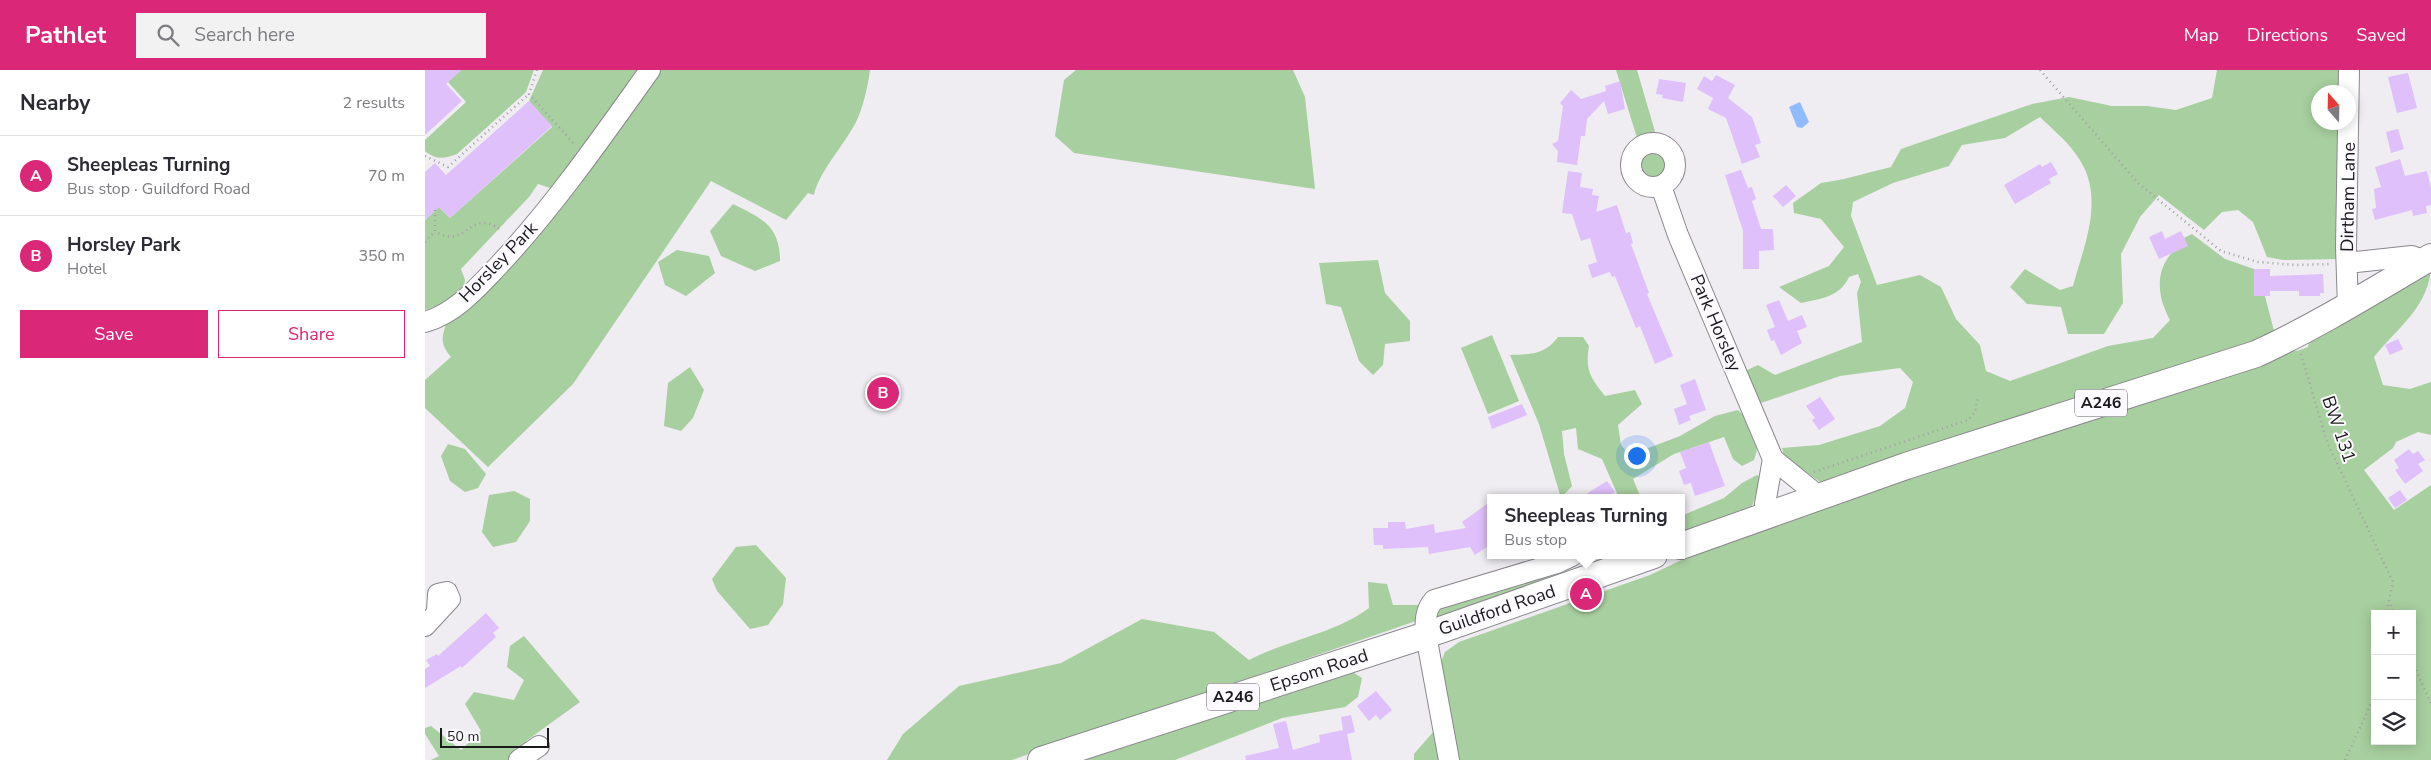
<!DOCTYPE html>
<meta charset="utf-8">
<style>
body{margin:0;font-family:"Nunito Sans",sans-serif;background:#f2f2f3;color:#2b2b33}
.controls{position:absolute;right:15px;bottom:15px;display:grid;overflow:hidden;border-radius:0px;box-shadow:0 2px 12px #0003}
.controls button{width:45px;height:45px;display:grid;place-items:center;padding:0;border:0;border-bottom:1px solid #e1e1e2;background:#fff;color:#2b2b33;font:25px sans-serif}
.compass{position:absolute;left:1886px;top:15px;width:45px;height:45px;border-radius:50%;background:#fff;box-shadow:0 2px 12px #0003;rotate:340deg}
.scale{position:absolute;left:15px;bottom:12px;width:109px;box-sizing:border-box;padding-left:5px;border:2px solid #1b1a1c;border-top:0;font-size:14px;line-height:18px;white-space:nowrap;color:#1b1a1c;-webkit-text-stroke:4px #fcf9ff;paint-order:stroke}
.you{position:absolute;left:1211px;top:385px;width:18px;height:18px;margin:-12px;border:4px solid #fff;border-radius:50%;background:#1a73e8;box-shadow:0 0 0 8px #1a73e833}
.badge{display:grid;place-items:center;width:32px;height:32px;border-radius:50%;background:#db2777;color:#fff;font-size:16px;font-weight:700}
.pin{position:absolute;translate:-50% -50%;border:2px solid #fff;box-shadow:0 1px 5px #0006}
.popup{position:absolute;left:1062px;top:424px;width:198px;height:65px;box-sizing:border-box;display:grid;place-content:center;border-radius:0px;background:#fff;filter:drop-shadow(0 1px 4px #0005);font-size:16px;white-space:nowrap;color:#7c7c81}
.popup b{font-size:19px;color:#2b2b33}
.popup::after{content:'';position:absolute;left:50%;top:100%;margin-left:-10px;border:10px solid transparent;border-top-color:#fff}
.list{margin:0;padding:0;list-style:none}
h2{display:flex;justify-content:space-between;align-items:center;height:65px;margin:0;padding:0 20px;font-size:21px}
h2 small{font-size:16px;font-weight:400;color:#7c7c81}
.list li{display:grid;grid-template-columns:32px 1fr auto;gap:15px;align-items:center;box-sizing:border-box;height:80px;padding:0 20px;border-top:1px solid #e1e1e2}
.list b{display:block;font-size:19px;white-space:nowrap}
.list p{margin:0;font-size:16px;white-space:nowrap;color:#7c7c81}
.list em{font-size:16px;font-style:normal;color:#7c7c81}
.actions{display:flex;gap:10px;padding:15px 20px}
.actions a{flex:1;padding:11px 0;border:1px solid #db2777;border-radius:0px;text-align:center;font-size:18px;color:#db2777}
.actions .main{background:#db2777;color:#fff}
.icon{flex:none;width:28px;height:28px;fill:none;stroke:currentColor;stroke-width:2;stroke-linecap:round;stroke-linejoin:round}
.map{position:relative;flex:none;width:2006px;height:690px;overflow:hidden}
header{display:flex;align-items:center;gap:30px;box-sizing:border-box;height:70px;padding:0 25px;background:#db2777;color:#fff}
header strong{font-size:24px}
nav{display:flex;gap:28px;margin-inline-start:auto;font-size:18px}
.search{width:350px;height:45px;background:#f2f2f3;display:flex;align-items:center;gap:12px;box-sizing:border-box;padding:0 18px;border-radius:0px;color:#7c7c81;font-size:19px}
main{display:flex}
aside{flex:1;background:#fff}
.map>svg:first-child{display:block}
</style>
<header>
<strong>Pathlet</strong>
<div class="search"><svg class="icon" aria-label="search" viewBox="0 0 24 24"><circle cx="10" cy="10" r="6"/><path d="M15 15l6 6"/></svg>Search here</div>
<nav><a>Map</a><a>Directions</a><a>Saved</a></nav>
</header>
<main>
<aside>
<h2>Nearby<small>2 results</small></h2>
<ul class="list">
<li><span class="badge">A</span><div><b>Sheepleas Turning</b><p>Bus stop · Guildford Road</p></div><em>70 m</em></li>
<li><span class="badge">B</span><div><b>Horsley Park</b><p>Hotel</p></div><em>350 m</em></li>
</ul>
<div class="actions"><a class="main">Save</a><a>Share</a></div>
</aside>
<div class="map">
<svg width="2006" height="690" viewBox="0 0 2006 690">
<rect width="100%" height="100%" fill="#efecf2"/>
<path fill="#a8cf9f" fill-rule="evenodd" d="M36 0H109L101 22 32 84C19 89 11 90 0 81V70L41 32 23 12Z
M118 0H217L134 116 125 118 113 114 104 127 36 199 40 210 39 217 18 234 0 240V150L14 137 25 148 127 57 104 31Z
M234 0H445C443 16 438 38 431 52 420 74 393 103 389 125L383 123 361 150 286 111 148 314 63 397 0 338V310L26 287C16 275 16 269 21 254Z
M651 0H868L880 27 890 119 649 83 630 66 639 10Z
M1191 0H1212L1231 65 1213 71Z
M1792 0H1919L1918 22H1894V52L1917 53 1914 189 1858 190 1842 187 1828 152 1813 140 1797 142 1779 160 1734 125 1715 147 1696 184 1698 233 1679 264H1643L1636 237 1602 234 1585 217 1600 199 1635 220 1648 216C1660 172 1682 124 1650 83 1641 70 1627 59 1615 47L1580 68 1537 75 1524 96 1468 113 1428 132 1426 146 1452 215 1495 205 1516 217 1531 249 1555 275 1561 301 1585 311 1683 276 1728 268 1745 250C1734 230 1729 205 1745 185 1748 181 1757 178 1762 176L1759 168 1767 164 1800 189 1829 199V225L1840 226 1849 261 1839 274 1408 416 1395 412 1359 386 1357 378 1394 375 1455 356 1480 338 1488 312 1475 298 1415 306 1333 334 1320 301 1333 295 1350 305 1437 272 1432 223 1436 212 1433 204 1424 207C1415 227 1395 229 1376 233L1354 217 1404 196 1419 177 1396 149 1369 143 1368 133 1396 113 1419 109 1466 97 1476 79 1607 34 1644 27 1687 36H1722L1751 40 1787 28Z
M1213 94a15 15 0 1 1 30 0a15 15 0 1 1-30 0Z
M308 134C336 148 355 155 355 191L330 201 296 186 285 161Z
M252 180 284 186 290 203 261 226 240 215 233 192Z
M953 190 960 223 985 251V271L960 274 958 295 948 305 934 291 916 237 901 234 894 193Z
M2006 194C2006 235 1973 257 1949 287L1958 315 1985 319 2006 312V365L1993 362 1971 372 1968 378 1939 400 1969 440 2006 415V690H1029L1014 597 1020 582 1034 572 1225 505 1286 476 1863 280 1872 281 1883 277 1885 266ZM1950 544H1987V671H1950Z
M1067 265 1094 331 1063 344 1036 278Z
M1133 267H1158L1164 276C1160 299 1165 308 1180 326L1210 320 1217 334 1193 355 1196 375 1205 385 1255 366 1290 346 1313 340C1328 354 1337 370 1329 390L1317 396 1308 389 1299 367 1249 384 1208 409 1216 428H1194L1177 389 1153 379 1151 358 1137 361 1139 384 1147 416 1136 428 1114 354 1085 285C1107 284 1119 285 1133 267Z
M265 297 279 320 268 348 256 361 239 356 243 313Z
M23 374 40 379 61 404 53 418 40 422 25 411 16 386Z
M1332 405 1337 408 1326 439 1256 470V446L1299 428 1317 413Z
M89 421 105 429V451L91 472 68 477 57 462 64 425Z
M331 475 361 508 358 534 343 555 325 559 292 521 287 509 311 477Z
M1122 500 1129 505 1120 511 1013 547 1008 545 1011 534Z
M943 512 962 514 968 535H997L991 551 587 690H462L478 664 534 616 636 593 717 549 789 562 824 590C862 570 909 564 944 538Z
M99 566 155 632 101 671 103 679 89 690H6L14 686 0 664V658L6 656 36 680 56 661 40 634 49 622 89 630 99 610 82 597 85 576Z
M926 601 937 608 933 627 920 637 857 648 750 690H635Z
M1009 661 1015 690H989V684Z"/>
<path fill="#90bbff" d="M1375 32 1384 52 1377 58 1372 57 1364 37Z"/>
<path fill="#dfc0fa" d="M0 0H36L21 14 37 31 0 65Z
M1983 3 1992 38 1972 43 1963 7Z
M1291 5 1310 15 1303 28 1327 47 1336 73 1330 75 1335 87 1317 94 1301 48 1283 39 1288 28 1272 19 1279 6 1287 11Z
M1234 9 1261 13 1258 32 1237 28 1238 25 1231 24Z
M1195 11 1200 39 1183 44 1179 31 1162 49 1160 66H1156L1152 95 1132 92 1133 81 1127 74 1133 71 1138 36 1135 33 1146 20 1156 29 1181 21 1180 16Z
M104 31 127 56 25 148 14 137 0 150V102L10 93 21 105Z
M1973 59 1979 79 1966 83 1961 62Z
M1975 89 1980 106 2002 101 2006 118V135L2001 136 2002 143 1988 146 1987 140 1950 150 1947 139 1951 138 1949 119 1956 117 1950 97Z
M1626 92 1633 104 1624 109 1626 113 1590 134 1579 115 1615 94 1617 97Z
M1316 100 1323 118 1327 117 1331 129 1327 131 1336 159H1348L1349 180 1334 181V199H1318V161L1300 105Z
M1143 101 1157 103 1155 117 1168 119 1167 125 1174 126 1171 142 1192 135 1201 163 1205 162 1208 173 1206 174 1224 223 1222 224 1248 286 1230 294 1215 256 1211 258 1190 206 1187 207 1185 202 1167 208 1163 195 1172 192 1165 168 1156 171 1147 144 1137 143Z
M1361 115 1371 126 1358 137 1348 126Z
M1737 161 1740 169 1756 161 1763 176 1734 189 1724 167Z
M1829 199H1845V206L1898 204 1899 223H1895V226H1874V221H1845V226H1829Z
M1354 230 1363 251 1377 245 1382 257 1372 261 1377 273 1356 285 1349 270 1346 271 1342 260 1350 257 1341 235Z
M1973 269 1978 279 1965 285 1960 275Z
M1270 309 1281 340 1264 346 1266 350 1254 355 1249 339 1262 334 1255 315Z
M1395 327 1410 349 1394 360 1387 350 1390 348 1381 336Z
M1097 334 1102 345 1067 359 1063 347Z
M1284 372 1300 416 1270 426 1266 413 1259 415 1254 401 1261 398 1255 382Z
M1984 379 1988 384 1993 381 2000 390 1993 394 1998 401 1980 414 1970 400 1974 398 1969 390Z
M1182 411 1190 422 1181 428H1155Z
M1975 420 1982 430 1970 438 1963 428Z
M1066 431V474L1050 485 1045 477 1004 484 1003 477 958 479V475H949L948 458H963V452H980L981 459 1009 454 1010 463 1041 458 1037 452Z
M61 543 74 558 68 563 71 567 37 598 36 596 0 618V599L5 596 1 590 12 584 13 586Z
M951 621 967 640 955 650 951 645 944 651 932 636Z
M926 645 930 662 922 664 927 690H821L820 686 854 678 848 654 861 651 868 680 895 672 894 665 918 660 916 647Z"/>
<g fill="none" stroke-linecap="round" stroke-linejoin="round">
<g stroke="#8b888e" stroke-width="22">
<path id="minor" d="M1206 95a22 22 0 1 1 44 0a22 22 0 1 1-44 0Z
M1236 116 1253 165 1348 389 1340 434 1341 446
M1922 193 1987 186 2000 191
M1923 237 1921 177 1924 0
M0 252C31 243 53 217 74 195 130 135 177 67 225 0
M1348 389 1385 419 1390 428
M0 556 25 529 22 522 13 524 12 541
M94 690 114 676
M1024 690 1001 565C1000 552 1000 540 1009 530L1132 493 1147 486"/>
</g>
<g stroke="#8b888e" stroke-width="28">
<path id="major" d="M1256 476 1481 396 1831 284C1892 256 1948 221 2006 187
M616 690 1001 565 1229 485"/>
</g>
<path stroke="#a29fa4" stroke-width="2.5" stroke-dasharray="1 4" stroke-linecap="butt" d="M112 0 104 24 150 75
M1615 0 1713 113 1796 181 1833 192 1871 195 1905 194
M0 86 23 97 104 24
M10 140V161C41 182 44 136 76 160
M0 172 10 161
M1876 284 1902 372 1968 512 1961 544
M1389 402 1543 350 1550 342 1553 327
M1966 535 1969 544
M1987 591 2006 634
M1920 690 1950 625"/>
<use href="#minor" stroke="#fff" stroke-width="20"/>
<use href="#major" stroke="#fff" stroke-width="26"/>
</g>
<g text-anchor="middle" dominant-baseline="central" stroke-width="4" stroke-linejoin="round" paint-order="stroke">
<g fill="#fcf9ff" stroke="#5e5d60" stroke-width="1">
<rect x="1650" y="319.5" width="52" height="27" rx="4"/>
<rect x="782" y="613.5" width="52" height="27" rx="4"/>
</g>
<g font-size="16" font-weight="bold" fill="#1b1a1c">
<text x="1676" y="333">A246</text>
<text x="808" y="627">A246</text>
</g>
<g font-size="18" fill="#1b1a1c" stroke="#fcf9ff">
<text transform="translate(1923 127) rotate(-89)">Dirtham Lane</text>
<text transform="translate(73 192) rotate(-46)">Horsley Park</text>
<text transform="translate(1291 253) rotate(67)">Park Horsley</text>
<text transform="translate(1914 359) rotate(71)">BW 131</text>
<text transform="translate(1072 540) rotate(-19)">Guildford Road</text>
<text transform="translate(894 600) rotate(-18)">Epsom Road</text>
</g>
</g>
</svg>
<div class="controls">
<button>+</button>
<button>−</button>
<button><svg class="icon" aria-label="layers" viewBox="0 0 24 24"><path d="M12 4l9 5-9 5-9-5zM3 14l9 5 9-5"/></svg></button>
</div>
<svg class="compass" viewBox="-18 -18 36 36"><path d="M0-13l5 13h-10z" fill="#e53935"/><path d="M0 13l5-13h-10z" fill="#7c7c81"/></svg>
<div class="scale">50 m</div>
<div class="you"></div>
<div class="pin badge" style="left:1161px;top:524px">A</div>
<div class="popup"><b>Sheepleas Turning</b>Bus stop</div>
<div class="pin badge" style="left:458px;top:323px">B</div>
</div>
</main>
